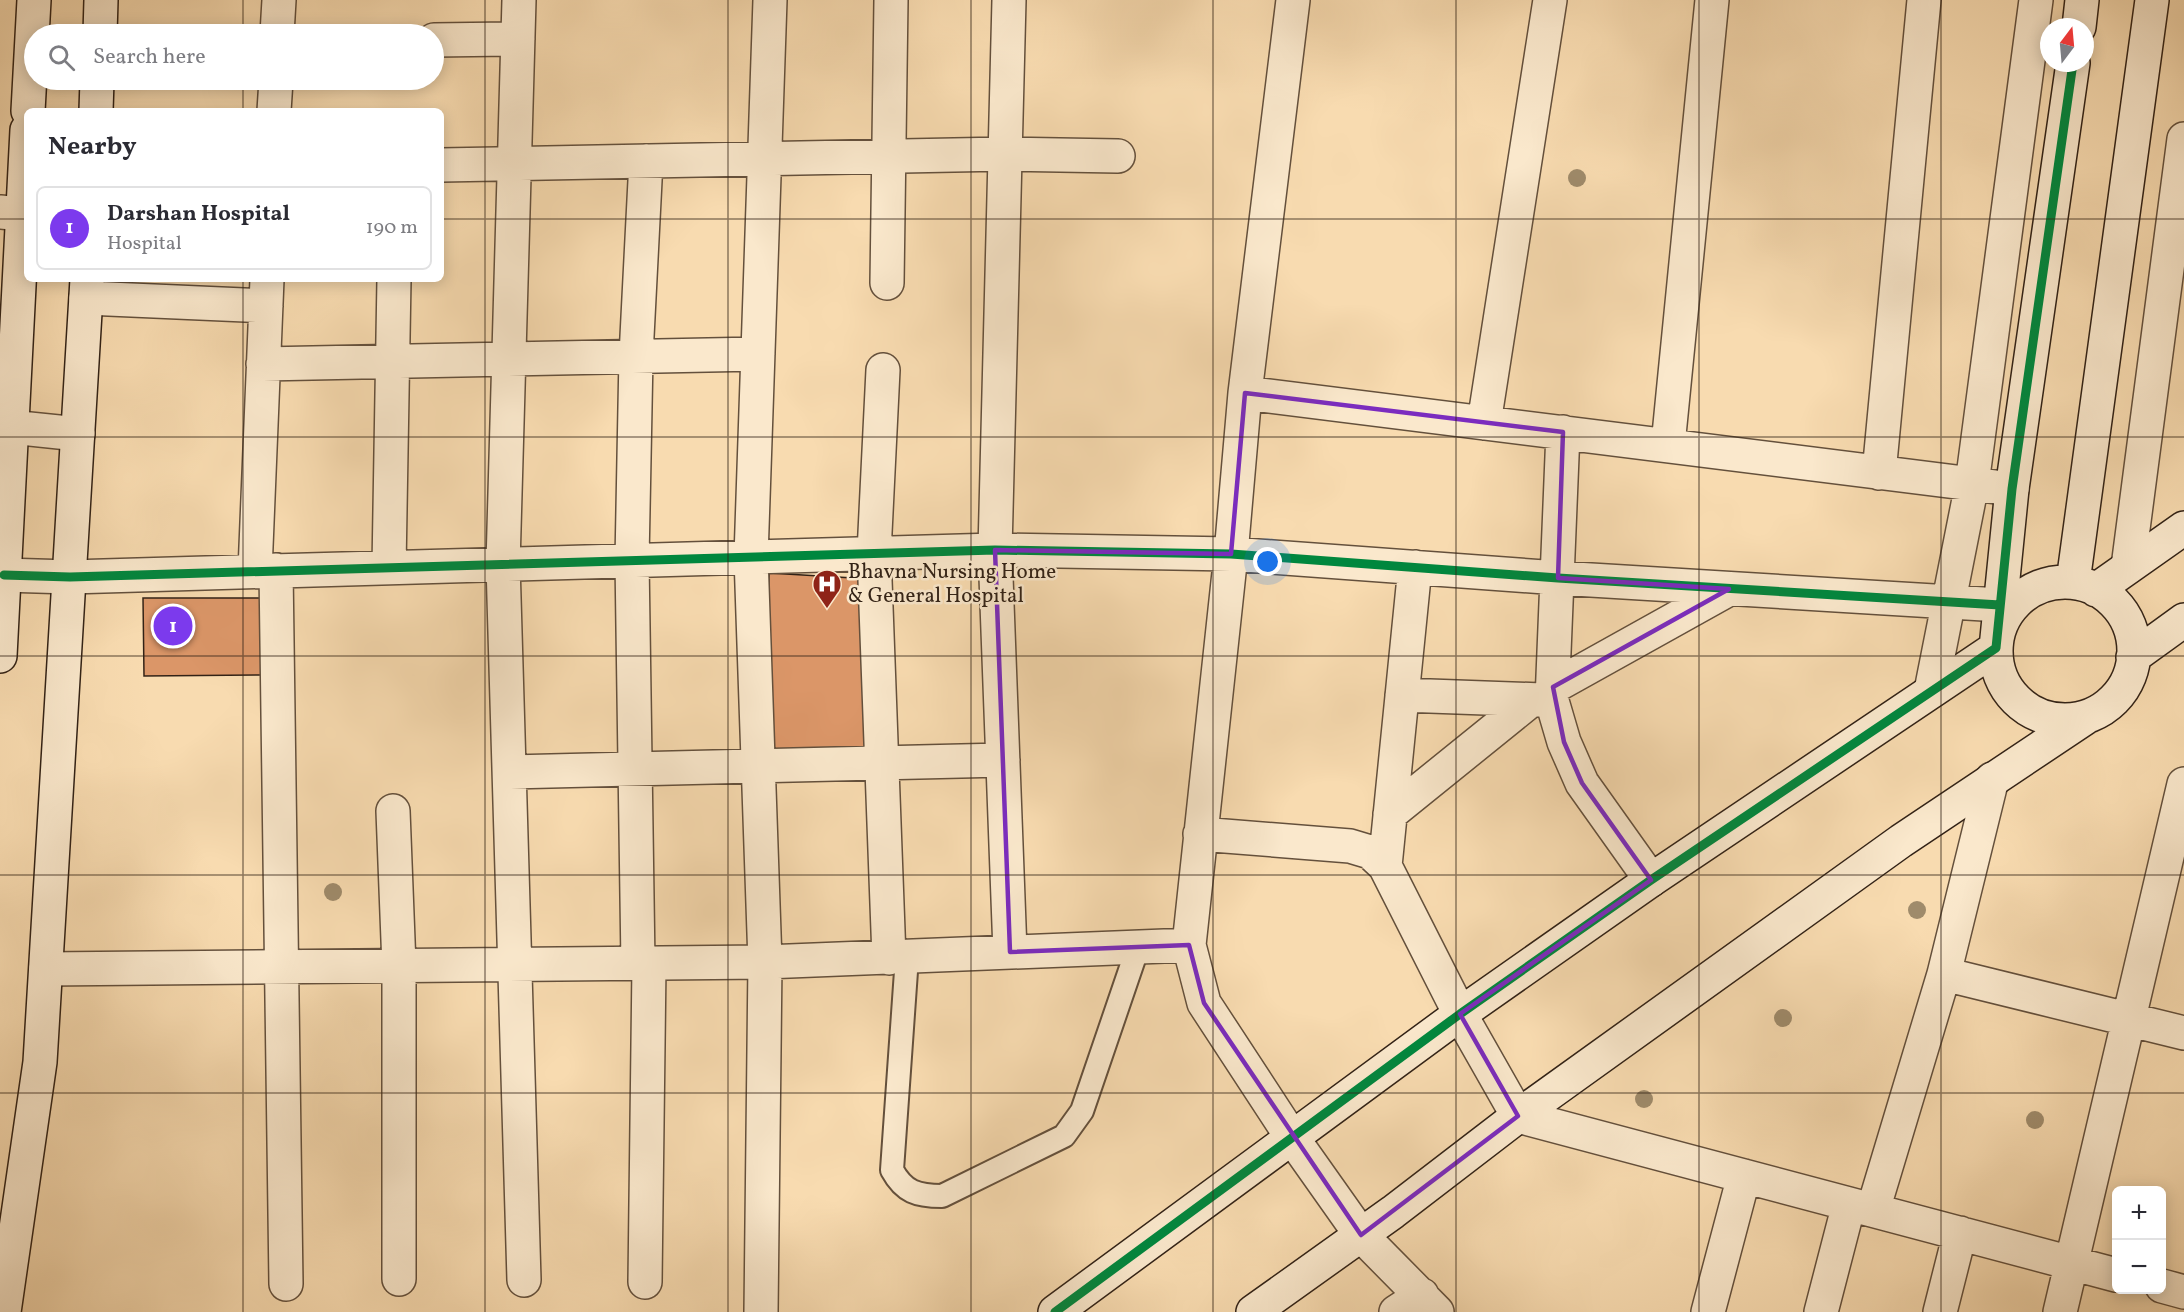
<!DOCTYPE html>
<meta charset="utf-8">
<style>
body{margin:0;font-family:Vollkorn,serif;background:#f2f2f3;color:#2b2b33}
.controls{position:absolute;right:18px;bottom:18px;display:grid;overflow:hidden;border-radius:9px;box-shadow:0 3px 15px #0003}
.controls button{width:54px;height:54px;display:grid;place-items:center;padding:0;border:0;border-bottom:2px solid #e1e1e2;background:#fff;color:#2b2b33;font:30px sans-serif}
.compass{position:absolute;left:2040px;top:18px;width:54px;height:54px;border-radius:50%;background:#fff;box-shadow:0 3px 15px #0003;rotate:16deg}
.you{position:absolute;left:1268px;top:562px;width:21px;height:21px;margin:-15px;border:4px solid #fff;border-radius:50%;background:#1a73e8;box-shadow:0 0 0 9px #1a73e833}
.badge{display:grid;place-items:center;width:39px;height:39px;border-radius:50%;background:#7c3aed;color:#fff;font-size:20px;font-weight:700}
.pin{position:absolute;translate:-50% -50%;border:3px solid #fff;box-shadow:0 2px 6px #0006}
.list{margin:0;padding:0;list-style:none}
h2{display:flex;justify-content:space-between;align-items:center;height:78px;margin:0;padding:0 24px;font-size:26px}
h2 small{font-size:20px;font-weight:400;color:#7c7c81}
.list li{display:grid;grid-template-columns:39px 1fr auto;gap:18px;align-items:center;box-sizing:border-box;height:84px;margin:0 12px 12px;padding:0 12px;border:2px solid #e1e1e2;border-radius:9px}
.list b{display:block;font-size:22px;white-space:nowrap}
.list p{margin:0;font-size:20px;white-space:nowrap;color:#7c7c81}
.list em{font-size:20px;font-style:normal;color:#7c7c81}
.icon{flex:none;width:33px;height:33px;fill:none;stroke:currentColor;stroke-width:2;stroke-linecap:round;stroke-linejoin:round}
.map{position:relative;flex:none;width:2184px;height:1312px;overflow:hidden}
.search{position:absolute;background:#fff;box-shadow:0 3px 15px #0003;left:24px;top:24px;width:420px;height:66px;display:flex;align-items:center;gap:15px;box-sizing:border-box;padding:0 21px;border-radius:33px;color:#7c7c81;font-size:22px}
.panel{position:absolute;background:#fff;box-shadow:0 3px 15px #0003;left:24px;top:108px;width:420px;height:174px;border-radius:9px}
.map>svg:first-child{display:block}
</style>
<div class="map">
<svg width="2184" height="1312" viewBox="0 0 2184 1312">
<rect width="100%" height="100%" fill="#f8dbb0"/>
<filter id="stains"><feTurbulence type="fractalNoise" baseFrequency=".00333" numOctaves="4"/><feColorMatrix values="0 0 0 0 .2 0 0 0 0 .09 0 0 0 0 .02 0 0 0 .5 -.17"/></filter>
<radialGradient id="worn" r=".72"><stop offset=".6" stop-color="#630" stop-opacity="0"/><stop offset="1" stop-color="#630" stop-opacity=".3"/></radialGradient>
<path fill="#db9668" stroke="#322216" stroke-width="1.5" d="M769 573 870 579 869 759 765 758Z
M143 598H262V675L144 676Z"/>
<g fill="none" stroke-linecap="round" stroke-linejoin="round">
<g stroke="#64503c" stroke-width="26">
<path id="lane" d="M907 957 892 1170C904 1192 917 1196 942 1196L1064 1136 1082 1111 1138 947"/>
</g>
<g stroke="#64503c" stroke-width="36">
<path id="street" d="M519 0 503 564 524 1280
M1009 0 995 550 1010 952
M1293 0 1245 393 1231 554 1189 945 1204 1003 1291 1136 1361 1235 1437 1312
M277 34 279 0
M434 40 518 39
M274 111 276 80
M441 165 1005 154 1118 156
M0 212 22 214
M887 283 891 0
M86 298 266 306
M263 364 758 354
M883 370 874 553 889 958
M1245 393 2012 489
M1484 423 1550 0
M0 426 78 434
M1563 432 1552 701 1564 742 1582 783 1651 880
M1668 445 1712 0
M1879 473 1924 0
M389 567 394 279
M2128 567 2184 139
M276 570 286 1284
M255 571 267 279
M4 575 70 577 995 550 1231 554 1558 578 2000 605
M1553 687 1729 589
M1931 691 1972 484 2036 0
M1402 695 1542 700
M510 772 1003 760
M393 811 399 966V1279
M1390 814 1531 700
M1200 834 1350 846 1370 852 1385 866 1460 1014 1518 1116 2116 1275
M1385 866 1415 567
M638 964 632 560 636 356 646 161
M46 969 765 962 1189 945
M1944 974 2184 1033
M1873 1210 1944 974 1992 779
M645 1282 649 965
M2162 1286 2184 1292
M761 1312 765 962 751 557 770 0
M1396 1312 1422 1295
M1708 1312 1744 1176
M1821 1312 1849 1204
M1940 1312 1960 1233
M2060 1312 2184 784"/>
</g>
<g stroke="#322216" stroke-width="36">
<path id="secondary" d="M2079 27 2082 0
M100 34 101 0
M28 111 34 0
M96 111 97 80
M2073 582 2152 0
M1996 651a69 69 0 1 1 138 0a69 69 0 1 1-138 0Z
M2096 590 2184 528
M0 656 27 130
M2133 657 2184 620
M4 1312 40 1062 87 279
M1055 1312 1460 1014 1651 880 1996 648 2012 489 2073 63
M1253 1312 1393 1212 1518 1116 1901 841 2085 718"/>
</g>
<use href="#lane" stroke="#fae8cc" stroke-width="22"/>
<use href="#street" stroke="#fae8cc" stroke-width="33"/>
<use href="#secondary" stroke="#fae8cc" stroke-width="33"/>
<g stroke="#fae8cc" stroke-width="13">
<path id="cycleway" d="M4 575 70 577 995 550 1231 554 1558 578 2000 605
M1055 1312 1460 1014 1651 880 1996 648 2012 489 2073 63"/>
</g>
<use href="#cycleway" stroke="#00873e" stroke-width="9"/>
</g>
<g fill="#9f8b6b">
<circle cx="1577" cy="178" r="9"/>
<circle cx="333" cy="892" r="9"/>
<circle cx="1917" cy="910" r="9"/>
<circle cx="1783" cy="1018" r="9"/>
<circle cx="1644" cy="1099" r="9"/>
<circle cx="2035" cy="1120" r="9"/>
</g>
<path fill="none" stroke="#7b2cbf" stroke-width="4.5" stroke-linejoin="round" d="M1245 393 1563 432 1558 578 1729 589 1553 687 1564 742 1582 783 1651 880 1460 1014 1518 1116 1361 1235 1204 1003 1189 945 1010 952 995 550 1231 554Z"/>
<path fill="none" stroke="#322216" stroke-width="1.5" stroke-opacity="0.55" d="M243 0V34M485 0V1312M728 0V1312M971 0V1312M1213 0V1312M1456 0V1312M1699 0V1312M1941 0V1312M243 80V111M0 219H27M441 219H2184M243 279V1312M0 437H2184M0 656H2184M0 875H2184M0 1093H2184"/>
<defs>
<g id="hospital-pin" transform="scale(1.5)"><path d="M0 17L-7.5 6A9.5 9.5 0 1 1 7.5 6Z" fill="#8f2418" stroke="#fae8cc"/><path d="M-5-5h3v3.5h4V-5h3V5h-3V1.5h-4V5h-3Z" fill="#fff"/></g>
</defs>
<g fill-rule="evenodd">
<use href="#hospital-pin" x="827" y="584"/>
</g>
<g text-anchor="middle" dominant-baseline="central" stroke-width="5" stroke-linejoin="round" paint-order="stroke">
<g font-size="21" fill="#322216" stroke="#fae8cc" text-anchor="start">
<text x="848" y="572">Bhavna Nursing Home<tspan x="848" dy="24">&amp; General Hospital</tspan></text>
</g>
</g>
<rect width="100%" height="100%" filter="url(#stains)"/>
<rect width="100%" height="100%" fill="url(#worn)"/>
</svg>
<div class="controls">
<button>+</button>
<button>−</button>
</div>
<svg class="compass" viewBox="-18 -18 36 36"><path d="M0-13l5 13h-10z" fill="#e53935"/><path d="M0 13l5-13h-10z" fill="#7c7c81"/></svg>
<div class="you"></div>
<div class="pin badge" style="left:173px;top:626px">1</div>
<div class="search"><svg class="icon" aria-label="search" viewBox="0 0 24 24"><circle cx="10" cy="10" r="6"/><path d="M15 15l6 6"/></svg>Search here</div>
<section class="panel">
<h2>Nearby<small></small></h2>
<ul class="list">
<li><span class="badge">1</span><div><b>Darshan Hospital</b><p>Hospital</p></div><em>190 m</em></li>
</ul>
</section>
</div>
